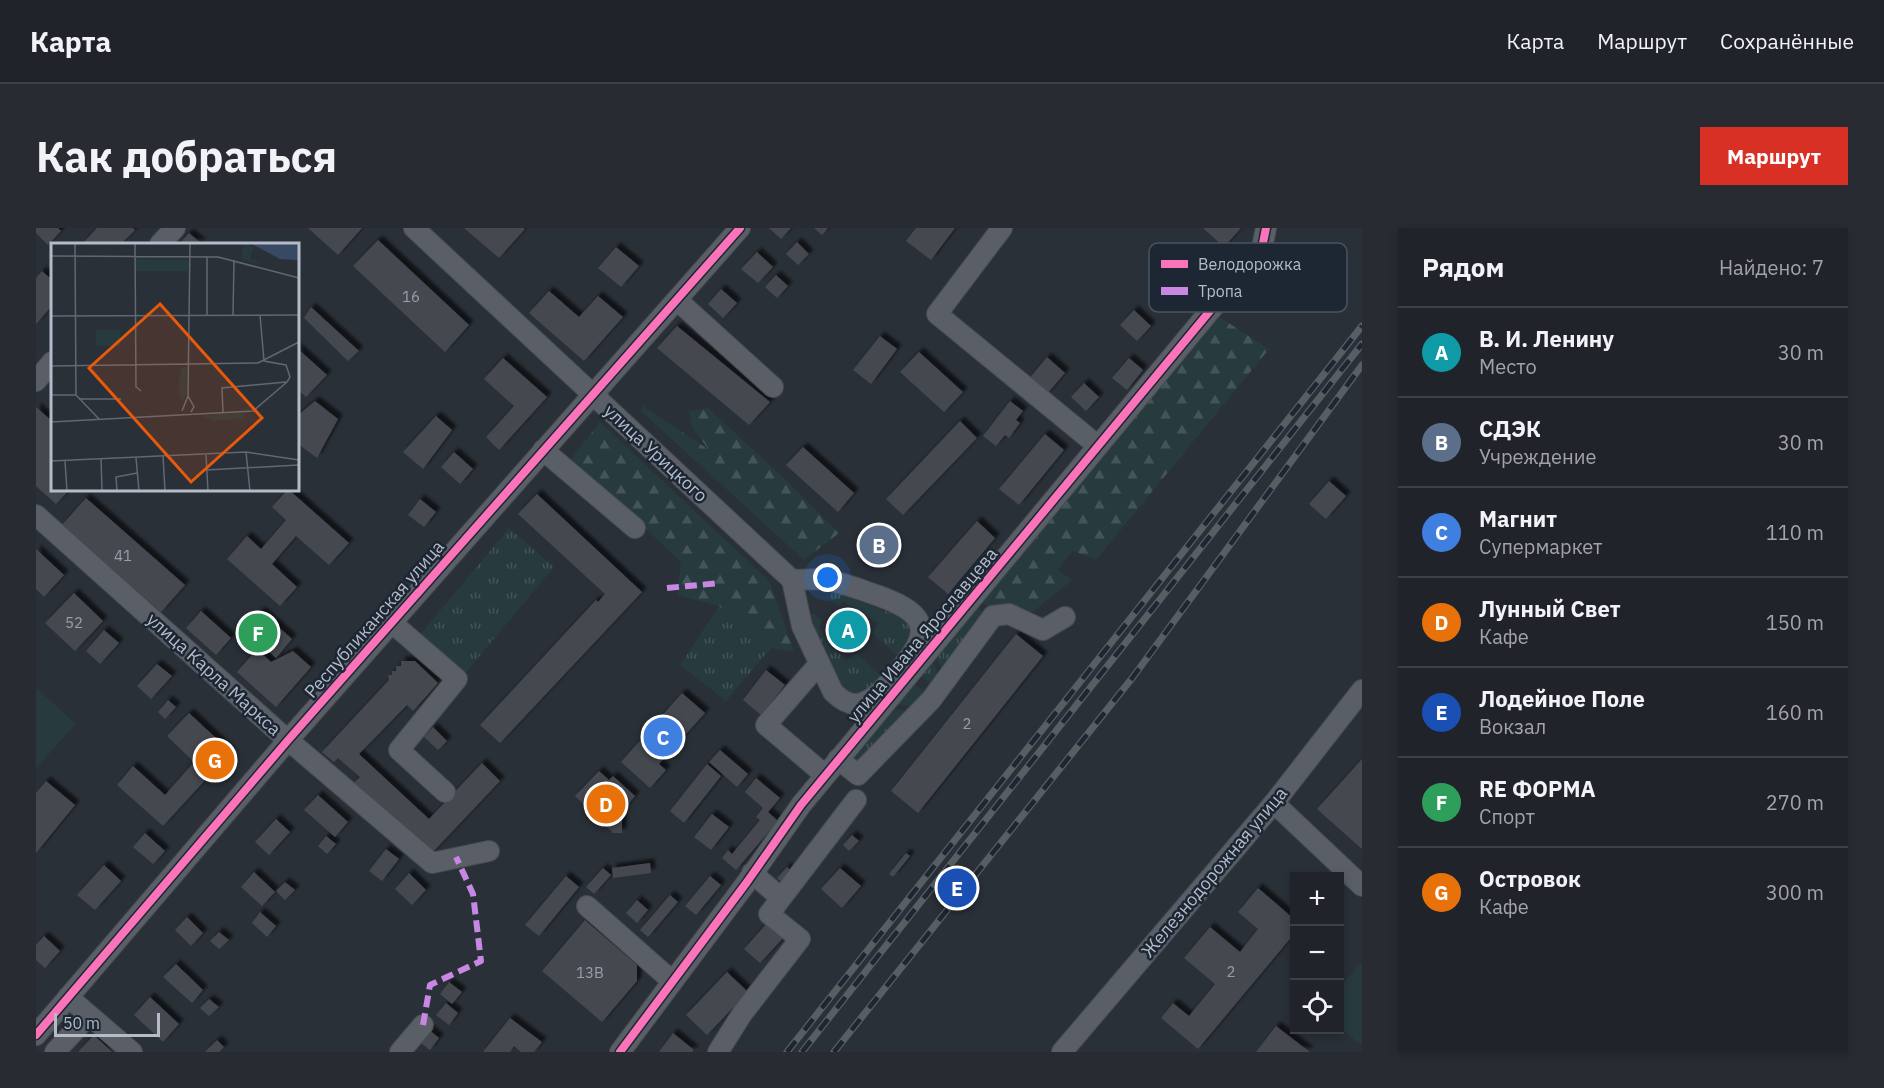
<!DOCTYPE html>
<html lang="ru">
<meta charset="utf-8">
<style>
body{margin:0;font-family:"IBM Plex Sans",sans-serif;background:#282c32;color:#f1f3f6}
.controls{position:absolute;right:18px;bottom:18px;display:grid;overflow:hidden;border-radius:0px;box-shadow:0 3px 9px #0003}
.controls button{width:54px;height:54px;display:grid;place-items:center;padding:0;border:0;border-bottom:2px solid #3d4147;background:#20242a;color:#f1f3f6;font:30px sans-serif}
.scale{position:absolute;left:18px;bottom:15px;width:106px;box-sizing:border-box;padding-left:6px;border:3px solid #b4bcc9;border-top:0;font-size:16px;line-height:21px;white-space:nowrap;color:#b4bcc9;-webkit-text-stroke:4px #1d2633;paint-order:stroke}
.you{position:absolute;left:792px;top:350px;width:21px;height:21px;margin:-15px;border:4px solid #fff;border-radius:50%;background:#1a73e8;box-shadow:0 0 0 9px #1a73e833}
.badge{display:grid;place-items:center;width:39px;height:39px;border-radius:50%;background:#d93025;color:#fff;font-size:20px;font-weight:700}
.pin{position:absolute;translate:-50% -50%;border:3px solid #fff;box-shadow:0 2px 6px #0006}
.list{margin:0;padding:0;list-style:none}
h2{display:flex;justify-content:space-between;align-items:center;height:78px;margin:0;padding:0 24px;font-size:26px}
h2 small{font-size:20px;font-weight:400;color:#a2a4a8}
.list li{display:grid;grid-template-columns:39px 1fr auto;gap:18px;align-items:center;box-sizing:border-box;height:90px;padding:0 24px;border-top:2px solid #3d4147}
.list b{display:block;font-size:22px;white-space:nowrap}
.list p{margin:0;font-size:20px;white-space:nowrap;color:#a2a4a8}
.list em{font-size:20px;font-style:normal;color:#a2a4a8}
.icon{flex:none;width:33px;height:33px;fill:none;stroke:currentColor;stroke-width:2;stroke-linecap:round;stroke-linejoin:round}
.map{position:relative;flex:none;width:1326px;height:824px;overflow:hidden;border-radius:0px}
header{display:flex;align-items:center;gap:36px;box-sizing:border-box;height:84px;padding:0 30px;background:#20242a;border-bottom:2px solid #3d4147}
header strong{font-size:28px}
nav{display:flex;gap:33px;margin-inline-start:auto;font-size:21px}
.intro{display:flex;align-items:center;justify-content:space-between;box-sizing:border-box;height:144px;padding:0 36px}
h1{margin:0;font-size:42px}
.button{padding:15px 27px;border-radius:0px;background:#d93025;color:#fff;font-size:21px;font-weight:700}
main{display:flex;gap:36px;padding:0 36px}
aside{flex:1;background:#20242a;border-radius:0px;box-shadow:0 3px 9px #0003}
.map>svg:first-child{display:block}
</style>
<header>
<strong>Карта</strong>
<nav><a>Карта</a><a>Маршрут</a><a>Сохранённые</a></nav>
</header>
<div class="intro"><h1>Как добраться</h1><a class="button">Маршрут</a></div>
<main>
<div class="map">
<svg width="1326" height="824" viewBox="0 0 1326 824">
<defs>
<pattern id="grass-tufts" width="24" height="20" patternUnits="userSpaceOnUse" patternTransform="scale(1.5)"><rect width="24" height="20" fill="#273a3e"/><path d="M3 7l-1-3M5 7V3M7 7l1-3M15 17l-1-3M17 17v-4M19 17l1-3" fill="none" stroke="#445559"/></pattern>
<pattern id="forest-firs" width="22" height="20" patternUnits="userSpaceOnUse" patternTransform="scale(1.5)"><rect width="22" height="20" fill="#273a3e"/><path d="M5 1l3.5 6h-7zM16 11l3.5 6h-7z" fill="#445559"/></pattern>
<filter id="shadow"><feDropShadow dx="4.5" dy="-4.5" stdDeviation="1.5" flood-color="#0009"/></filter>
</defs>
<rect width="100%" height="100%" fill="#2a3038"/>
<path fill="url(#grass-tufts)" d="M473 300 518 339 430 444 384 407Z
M797 364 865 389C882 404 873 413 866 432L837 406 842 395 808 374 802 378 793 370Z
M683 378 735 420 690 473 644 437Z
M941 379 951 388 907 444 900 429Z
M777 385 786 393 783 400 810 433 821 425 847 450 828 466 813 464 806 458 772 391Z
M896 433 904 448 896 458 884 447Z
M878 456 892 466 881 478 861 477Z
M856 481 876 483 823 539 815 533Z"/>
<path fill="url(#forest-firs)" d="M1174 83 1233 121 1060 332 1037 323 1022 342 1036 352 995 385 957 382 937 368Z
M607 178 673 222 656 199 653 184 672 180 752 254 803 305 768 332 605 183Z
M564 194 734 354 758 424 735 420 683 378 641 367 645 334 535 231Z"/>
<path fill="#273a3e" d="M0 460 40 496 0 540Z
M1323 736 1326 738V818L1304 800V760Z"/>
<path fill="#444950" filter="url(#shadow)" d="M0 0H22L25 3 12 17 0 5Z
M61 0H97L99 2 85 16H46Z
M272 0H326L302 27Z
M428 0H487L489 1 463 30Z
M733 0H755L745 11Z
M778 0H792L786 7Z
M880 0H919L895 32 870 13Z
M1167 0H1205L1188 19Z
M153 5 166 16H143Z
M342 12 433 97 409 124 317 38Z
M761 14 773 26 762 37 750 26Z
M580 19 603 38 585 59 562 40Z
M721 24 737 39 722 55 705 41Z
M6 43 16 52V78L0 96V50Z
M740 47 752 58 741 70 729 59Z
M685 61 701 75 687 90 672 76Z
M513 63 543 89 562 68 587 89 548 133 493 85Z
M275 79 323 123 312 133 268 90Z
M1098 82 1115 98 1101 113 1084 97Z
M641 98 734 174 713 197 621 120Z
M844 108 861 121 835 156 817 142Z
M261 120 291 147 270 169 261 161Z
M883 124 927 164 908 184 864 144Z
M1011 129 1029 145 1010 167 992 152Z
M467 130 511 169 463 222 450 209 478 178 448 151Z
M1093 130 1107 142 1091 162 1076 150Z
M1048 155 1063 169 1050 183 1035 169Z
M279 173 302 191 281 230 261 215V188Z
M974 173 987 183 980 192 984 195 973 210 969 207 960 218 947 208Z
M0 179 16 193V261H34L20 276 0 258Z
M400 188 416 202 387 241 367 224Z
M924 193 941 210 867 287 850 271Z
M1009 206 1028 222 983 277 963 261Z
M767 219 818 265 802 284 750 237Z
M418 224 437 241 424 256 405 239Z
M1293 253 1310 268 1290 291 1273 276Z
M252 261 313 315 293 337 260 308 236 336 261 359 244 378 191 331 211 308 225 321 250 292 236 279Z
M501 266 606 364 464 515 444 497 560 372 562 374 569 366 482 286Z
M50 270 149 357 125 384 26 297Z
M384 271 400 284 388 299 372 287Z
M941 293 959 310 912 366 892 349Z
M843 301 861 318 846 334 828 317Z
M0 321 28 347 8 369 0 361Z
M38 365 67 393 39 423 9 395Z
M165 383 195 410 180 427 150 400Z
M225 383 256 411 240 430 208 401Z
M68 402 83 415 64 436 50 423Z
M980 406 1007 428 882 585 855 563Z
M221 421 235 434 257 423 275 439 240 479 201 444Z
M365 433H379L402 455 377 483 371 477 323 526 393 591 446 535 464 553 394 627 317 556 324 549 302 530 298 534 286 524 353 452 352 447H356V443H360V438H365Z
M121 436 136 448 115 471 101 458Z
M730 442 749 457 725 487 707 472Z
M646 465 669 485 623 536 630 542 614 560 585 534Z
M132 472 140 479 129 491 122 484Z
M153 485 195 524 127 598 81 557 97 538 129 567 158 534 131 508Z
M397 499 411 513 402 522 388 509Z
M684 522 712 546 701 559 673 534Z
M1326 531V621L1281 581Z
M671 536 685 548 648 595 634 583Z
M563 543 573 552 577 548 599 568 586 584V605H577L539 568Z
M720 550 744 570 732 584 742 593 700 642 686 630 692 622 696 626 724 592 720 589 727 580 709 564Z
M10 553 39 577 0 625V565Z
M282 567 312 594 299 609 268 582Z
M676 586 693 599 675 622 658 609Z
M240 591 254 604 233 627 219 614Z
M109 605 129 623 117 636 97 619Z
M816 607 823 613 813 623 807 617Z
M290 608 300 616 291 626 282 618Z
M350 621 363 631 346 653 333 643Z
M870 625 874 628 857 649 853 646Z
M614 635 615 645 577 650 576 640Z
M68 637 85 653 59 682 41 667Z
M751 639 759 646 749 657 741 650Z
M567 640 575 647 558 666 550 659Z
M804 640 825 658 806 680 785 661Z
M218 644 239 664 226 678 205 659Z
M373 645 390 662 376 677 359 661Z
M530 648 543 659 503 708 489 697Z
M674 648 685 657 660 687 649 678Z
M249 654 259 662 249 672 240 663Z
M1222 660 1258 691V706L1162 821 1125 790 1137 775 1153 788 1179 756 1148 730 1174 699 1204 724 1222 701 1202 684Z
M634 667 642 674 612 709 604 702Z
M601 672 612 682 601 695 590 685Z
M224 684 240 698 231 709 216 695Z
M151 689 167 705 155 718 139 702Z
M549 692 601 737V753L566 794 506 743Z
M732 694 748 709 724 735 708 721Z
M183 704 193 712 183 721 174 713Z
M8 708 24 723 9 740 0 732V717Z
M140 736 167 762 156 775 127 749Z
M691 744 712 764 671 807 650 787Z
M413 754 426 764 416 776 404 766Z
M114 769 143 796 127 814 98 787Z
M173 771 183 779 173 788 164 780Z
M410 775 422 785 413 797 400 787Z
M474 790 506 814 498 824H485L478 818 474 824H447Z
M1240 798 1274 824H1220Z
M391 800 403 810 394 822 381 812Z
M637 805 658 822 656 824H623Z
M58 807 76 824H42Z
M181 812 188 819 183 824H169Z"/>
<g fill="none" stroke-linecap="round" stroke-linejoin="round">
<g stroke="#484c53" stroke-width="22">
<path id="minor" d="M378 0 756 352
M966 0 901 86 1062 218
M124 16 139 0
M641 72 737 159
M0 153 16 134
M507 222 599 300
M0 287 238 500 396 635 453 623
M785 351C806 354 823 361 843 368 896 387 895 406 860 446 849 459 838 473 821 476 811 477 803 470 797 464L766 398 756 352Z
M355 394 421 451 363 522 409 564
M783 436 730 497 789 547
M802 531 822 547 895 472 957 388 973 386 1007 402 1029 389
M1238 575 1326 658
M716 645 745 670
M551 678 636 753
M32 769 96 824
M0 807 253 511 704 0
M19 824 53 787
M364 824 387 797
M584 824 711 654 765 577 1226 20 1230 0
M682 824 706 786 764 711 733 686 820 572
M1026 824 1238 575 1326 462"/>
</g>
<use href="#minor" stroke="#5a5e66" stroke-width="20"/>
<g stroke="#595d64" stroke-width="7">
<path id="rail" d="M751 824 1326 98
M766 824 1326 116
M798 824 1097 449 1326 137"/>
</g>
<use href="#rail" stroke="#1d2633" stroke-width="4.5" stroke-dasharray="14" stroke-linecap="butt"/>
<path stroke="#c787e3" stroke-width="6" stroke-dasharray="12 6" stroke-linecap="butt" d="M631 360 684 355
M387 797 394 757 445 733 437 666 420 629"/>
<g stroke="#1d2633" stroke-width="11">
<path id="cycleway" d="M0 807 253 511 704 0
M584 824 711 654 765 577 1226 20 1230 0"/>
</g>
<use href="#cycleway" stroke="#fb73b8" stroke-width="8"/>
</g>
<g text-anchor="middle" dominant-baseline="central" stroke-width="5" stroke-linejoin="round" paint-order="stroke">
<g font-size="15" fill="#989fab">
<text x="375" y="68">16</text>
<text x="87" y="327">41</text>
<text x="38" y="394">52</text>
<text x="931" y="495">2</text>
<text x="1195" y="743">2</text>
<text x="554" y="744">13В</text>
</g>
<g font-size="18" fill="#b4bcc9" stroke="#1d2633">
<text transform="translate(620 225) rotate(43)">улица Урицкого</text>
<text transform="translate(338 391) rotate(-49)">Республиканская улица</text>
<text transform="translate(886 407) rotate(-50)">улица Ивана Ярославцева</text>
<text transform="translate(178 446) rotate(42)">улица Карла Маркса</text>
<text transform="translate(1178 644) rotate(-50)">Железнодорожная улица</text>
</g>
</g>
<g transform="translate(15 15)">
<rect width="248" height="248" fill="#2a3038"/>
<path d="M193 0 202 4 199 16 219 25 190 15ZM136 124 135 151 131 159 127 144 130 125ZM192 168 194 176 162 178 150 173Z" fill="#273a3e"/>
<path d="M85 16 137 17V28H85ZM45 87H69V103H45Z" fill="#273a3e"/>
<path d="M199 0H247V17L229 16Z" fill="#384963"/>
<path fill="none" stroke="#616872" stroke-width="1.5" d="M24 0 25 152 48 176M84 0 85 144 90 148M0 13 167 14 248 35M156 14V72M182 72 183 17M209 72 213 118 235 122 239 134 236 139M0 73 248 72M0 123 207 120 248 99M0 152H25M137 153 143 164 140 169M28 156H70M131 168 137 153 139 0M172 169 171 145 235 139M0 179 202 168 236 139M195 209 199 248M155 212 157 248M112 213 114 248M50 215 51 248M85 215 88 248M0 218 195 209 248 217M14 218 16 248M155 227 248 222M66 248 65 234 86 230"/>
<path fill="#e8590c" fill-opacity="0.15" stroke="#e8590c" stroke-width="3" d="M109 61 211 175 140 239 38 125Z"/>
<rect width="248" height="248" fill="none" stroke="#b4bcc9" stroke-width="3"/>
</g>
<rect x="1113" y="15" width="198" height="69" rx="9" fill="#1d2633" stroke="#4a5360" stroke-width="1.5"/>
<rect x="1125" y="32" width="27" height="8" fill="#fb73b8"/>
<rect x="1125" y="59" width="27" height="8" fill="#c787e3"/>
<g font-size="16" fill="#b4bcc9">
<text x="1162" y="42">Велодорожка</text>
<text x="1162" y="69">Тропа</text>
</g>
</svg>
<div class="controls">
<button>+</button>
<button>−</button>
<button><svg class="icon" aria-label="locate" viewBox="0 0 24 24"><circle cx="12" cy="12" r="6"/><path d="M12 2v4M12 18v4M2 12h4M18 12h4"/></svg></button>
</div>
<div class="scale">50 m</div>
<div class="you"></div>
<div class="pin badge" style="left:812px;top:402px;background:#0f9aa8">A</div>
<div class="pin badge" style="left:843px;top:317px;background:#5c6f8a">B</div>
<div class="pin badge" style="left:627px;top:509px;background:#3f7fe0">C</div>
<div class="pin badge" style="left:570px;top:576px;background:#e8710a">D</div>
<div class="pin badge" style="left:921px;top:660px;background:#1a4fb4">E</div>
<div class="pin badge" style="left:222px;top:405px;background:#2e9e5b">F</div>
<div class="pin badge" style="left:179px;top:532px;background:#e8710a">G</div>
</div>
<aside>
<h2>Рядом<small>Найдено: 7</small></h2>
<ul class="list">
<li><span class="badge" style="background:#0f9aa8">A</span><div><b>В. И. Ленину</b><p>Место</p></div><em>30 m</em></li>
<li><span class="badge" style="background:#5c6f8a">B</span><div><b>СДЭК</b><p>Учреждение</p></div><em>30 m</em></li>
<li><span class="badge" style="background:#3f7fe0">C</span><div><b>Магнит</b><p>Супермаркет</p></div><em>110 m</em></li>
<li><span class="badge" style="background:#e8710a">D</span><div><b>Лунный Свет</b><p>Кафе</p></div><em>150 m</em></li>
<li><span class="badge" style="background:#1a4fb4">E</span><div><b>Лодейное Поле</b><p>Вокзал</p></div><em>160 m</em></li>
<li><span class="badge" style="background:#2e9e5b">F</span><div><b>RE ФОРМА</b><p>Спорт</p></div><em>270 m</em></li>
<li><span class="badge" style="background:#e8710a">G</span><div><b>Островок</b><p>Кафе</p></div><em>300 m</em></li>
</ul>
</aside>
</main>
